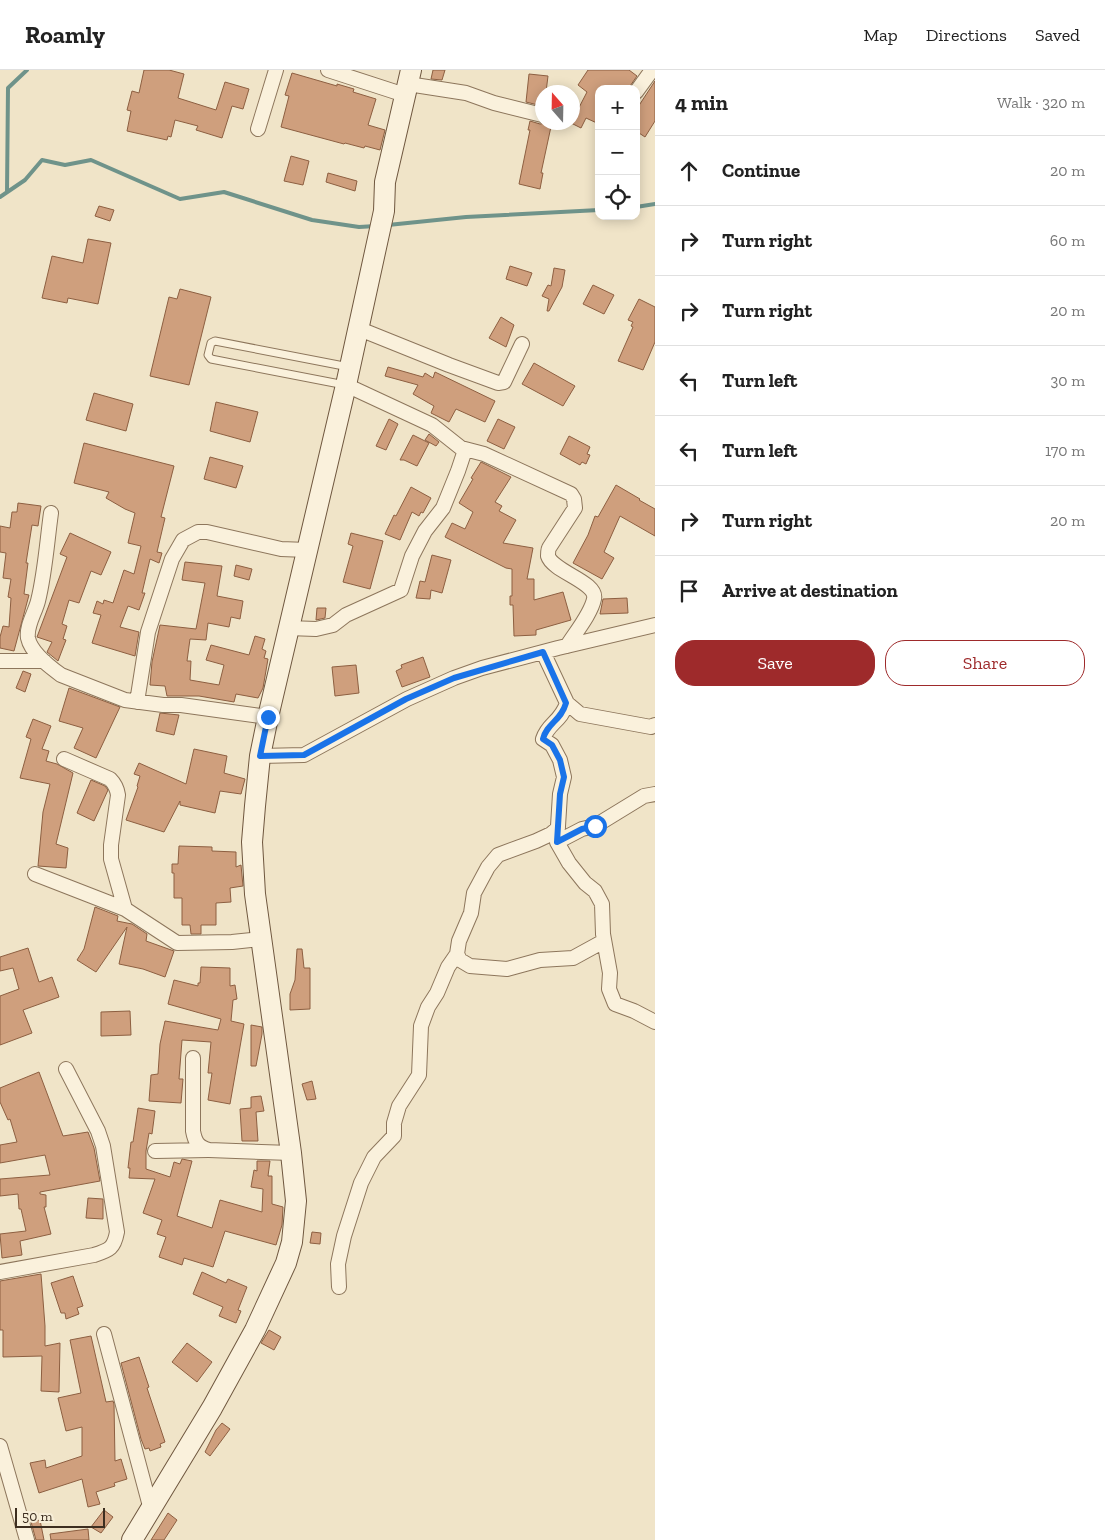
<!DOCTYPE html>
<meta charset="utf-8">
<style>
body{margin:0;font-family:"Zilla Slab",serif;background:#f2f2f2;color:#222}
.controls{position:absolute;right:15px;top:15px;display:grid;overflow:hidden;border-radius:10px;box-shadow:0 2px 12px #0003}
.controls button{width:45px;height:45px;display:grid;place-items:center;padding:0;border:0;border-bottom:1px solid #e0e0e0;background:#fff;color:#222;font:25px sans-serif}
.compass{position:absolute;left:535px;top:15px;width:45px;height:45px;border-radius:50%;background:#fff;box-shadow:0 2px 12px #0003;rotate:340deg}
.scale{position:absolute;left:15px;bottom:12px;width:90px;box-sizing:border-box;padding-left:5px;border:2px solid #3d2e20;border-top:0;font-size:14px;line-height:18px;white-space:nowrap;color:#3d2e20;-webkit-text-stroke:4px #f7eed8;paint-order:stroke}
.stop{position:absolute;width:15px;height:15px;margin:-11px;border:4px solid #1a73e8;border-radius:50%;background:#fff}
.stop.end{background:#1a73e8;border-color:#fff;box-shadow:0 1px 5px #0008}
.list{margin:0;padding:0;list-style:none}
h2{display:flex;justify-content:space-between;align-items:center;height:65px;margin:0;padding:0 20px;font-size:21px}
h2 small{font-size:16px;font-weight:400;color:#767676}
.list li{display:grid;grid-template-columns:32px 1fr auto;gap:15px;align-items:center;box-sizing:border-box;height:70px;padding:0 20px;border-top:1px solid #e0e0e0}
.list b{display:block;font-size:19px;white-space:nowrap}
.list em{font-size:16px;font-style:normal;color:#767676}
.actions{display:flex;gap:10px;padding:15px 20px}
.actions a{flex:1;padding:11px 0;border:1px solid #9e2a2b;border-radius:20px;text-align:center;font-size:18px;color:#9e2a2b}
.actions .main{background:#9e2a2b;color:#fff}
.icon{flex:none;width:28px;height:28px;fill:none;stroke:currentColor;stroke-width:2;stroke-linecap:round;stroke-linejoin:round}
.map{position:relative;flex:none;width:655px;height:1470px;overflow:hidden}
header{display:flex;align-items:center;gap:30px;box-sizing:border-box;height:70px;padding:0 25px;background:#fff;border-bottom:1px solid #e0e0e0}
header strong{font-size:24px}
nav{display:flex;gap:28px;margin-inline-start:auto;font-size:18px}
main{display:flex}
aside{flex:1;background:#fff}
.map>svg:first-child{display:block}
</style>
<header>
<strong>Roamly</strong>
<nav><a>Map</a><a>Directions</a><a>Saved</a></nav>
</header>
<main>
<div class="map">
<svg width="655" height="1470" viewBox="0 0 655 1470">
<rect width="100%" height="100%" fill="#f0e4c8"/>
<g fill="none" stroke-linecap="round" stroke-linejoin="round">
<path stroke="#6f938a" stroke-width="4" d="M7 122 8 18 27 0
M0 127 25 110 42 90 65 95 91 90 180 129 224 122 312 150 359 157 376 156
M636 137 655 134
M388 155 466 147 599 140"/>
</g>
<path fill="#cf9f7d" stroke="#8d5f41" d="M144 0H169L184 4 178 28 216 40 225 12 249 19 243 39 232 36 222 68 196 60 198 56 175 50 171 67 168 66 167 70 127 61 131 41 127 40 132 21 139 23Z
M433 0H445L442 10 431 9Z
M588 0H629L637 6 628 19H599V54L586 48 581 58 571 53 587 22 578 15Z
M292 3 337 16V14L354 19 353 22 376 29 368 55 385 60 380 80 365 76 364 78 345 73 344 74 281 57 289 26 285 25Z
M529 4 548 6 546 22H542V36L526 32Z
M655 11V51L645 67 636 61V40Z
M530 51 540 54 552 52 541 103H543L540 119 519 114 530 60H528Z
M291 86 309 91 303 115 284 111Z
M328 103 357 111 355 121 326 112Z
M99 136 114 140 110 151 95 146Z
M88 169 111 173 98 234 68 228 67 233 42 228 52 186 83 193Z
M510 196 532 203 527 216 506 209Z
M554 198 565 200 562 217 549 241H547L549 229 542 226 548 215 551 216Z
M593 215 614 225 604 244 583 234Z
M180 219 211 227 189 315 150 306 169 227 177 229Z
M639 229 655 237V272L643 300 618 291 633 257 631 256 633 252 628 250Z
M501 247 514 255 506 277 489 268Z
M534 293 575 316 563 336 522 314Z
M388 297 423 307 425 303 433 308 435 302 495 331 485 352 456 339 449 352 431 343 434 336 413 324 418 315 385 306Z
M94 323 133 334 126 361 86 350Z
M216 332 258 342 250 372 210 361Z
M389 349 398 354 386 380 376 376Z
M498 349 515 357 504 379 487 371Z
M429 364 439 372 436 376 425 370Z
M413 365 429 373 417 396 404 390H400Z
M569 366 590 377 587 384 590 385 586 394 582 392 580 395 560 384Z
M84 373 174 396 161 447 165 448 157 482 162 483 159 493 150 489 142 523H145L139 540 128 536 120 557 139 562 135 586 92 573 101 545 93 543 97 531 103 534 104 530 113 533 124 500 134 504 141 476 128 473 135 443 125 439 106 428 109 422 74 413Z
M210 387 243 396 236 418 204 409Z
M481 392 511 407 495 432 502 436 499 441 516 450 503 473 533 478 527 509H534V530L563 522 571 550 536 560V565L514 566 513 535H510V526H512V499L506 498 445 467 452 453 465 459 473 442 459 433 473 409 471 408Z
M616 415 640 429 639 430 655 439V466L620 446 604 482 614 488 602 509 573 493 588 465 595 446 598 447Z
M411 417 431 428 423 443 421 442 419 446 412 442 400 470 385 464 394 445 396 446Z
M18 433 41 436 38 456 32 455 26 493H28L24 524 29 525 14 581 0 578V567L3 556 9 557 11 528 8 527 11 509 3 508 6 483 0 482V456L10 458 12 442H17Z
M70 463 111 482 101 505 91 501 79 533 69 530 62 554 67 556 63 569 66 570 58 591 47 582 52 572 37 567 67 487 60 484Z
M351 463 383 471 370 519 343 512 353 476 348 474Z
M432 485 451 490 442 523 431 520 430 529 416 528 420 511 425 512Z
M185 492 222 496 217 526 243 531 240 549 231 547 229 557 208 553 206 570 190 569 187 591H191L190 610 219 615 224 595 206 590 211 575 249 585 255 566 265 569 262 579 266 581 264 588 268 589 263 618 258 628 236 624 234 632 199 626H167L165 616 150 615 152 592 160 555 196 559 205 513 182 510Z
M236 495 252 499 249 510 234 506Z
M627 528 628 543 600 544 603 529Z
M317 538H326L325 548 316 550Z
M423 587 430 607 402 617 396 601 402 598 401 595Z
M356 595 359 623 335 626 332 597Z
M23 601 31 604 25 622 16 618Z
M69 618 120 637 96 688 74 678 83 658 59 651Z
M160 643 179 645 174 665 156 661Z
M33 649 51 656 42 679 49 681 46 691 57 694 73 703 56 774 68 778 66 798 38 796 43 742 50 714 20 708 31 669 26 667Z
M194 679 227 686 224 703 245 709 241 724 220 721 215 743 180 735V731L164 762 126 750 138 717 137 716 140 706 134 704 139 693 186 714Z
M91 710 105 716 108 720 94 751 77 743Z
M179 776 212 777V781L236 782V797L241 795 243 816 230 818 231 832 216 833V855H201V864H191L190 855H182V828H174V803H172V794H178Z
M95 837 118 846 117 851 132 854 147 864 146 871 174 881 165 907 143 899 119 894 127 857 96 902 77 890 84 879Z
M28 878 39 912 52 907 59 927 23 940 32 963 0 975V926L19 919 13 898 0 901V887Z
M297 879H302L304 898H310V939L290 940V924L295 910Z
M201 897 230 898V916L235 915 237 929 233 930 231 951 244 954 230 1034 208 1030 212 1003H208L211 972 182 970 179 1009H183L181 1033 149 1031 151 1005 158 1004 160 974 165 951 218 960 221 949 168 934 174 910 198 916V913H200Z
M130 941 131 965 101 966V942Z
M251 955 262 957V964L256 996H251Z
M39 1002 63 1066 88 1062 94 1078 100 1111 40 1122V1124L46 1125V1137H44L51 1164 20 1171 22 1185 2 1188 0 1164 26 1161 21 1139H19L18 1124 0 1126V1109L50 1105 45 1085 0 1093V1075L17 1072 10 1049 8 1050 0 1032V1018Z
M312 1011 316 1029 307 1030 302 1014Z
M261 1026 264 1041 256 1042 258 1071H242L240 1039 251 1038V1027Z
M138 1038 155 1041 152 1064 149 1063 146 1081V1099L170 1107 174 1092 180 1094 182 1089 192 1091 177 1146 212 1158 220 1130 262 1142 263 1119 251 1117 254 1100 257 1101V1091H270L268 1106H272V1134L283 1137 282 1155 276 1175 225 1161 213 1197 184 1188 182 1195 159 1187 166 1167 157 1164 162 1150 143 1143 155 1109 129 1108 130 1098H128L131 1072H133Z
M88 1128 103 1129V1149L86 1148Z
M312 1162 321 1163 320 1174 310 1173Z
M202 1202 226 1213 228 1209 247 1217 238 1240 241 1241 236 1253 219 1246 223 1237 193 1224Z
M41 1204 45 1256V1276L60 1273 59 1322 41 1321 42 1286 3 1287V1260H0V1211Z
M73 1206 83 1236 77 1238 79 1244 66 1249 65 1243H61L51 1213Z
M269 1260 281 1267 274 1280 261 1273Z
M91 1266 106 1332 113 1331 114 1334 115 1391 121 1389 127 1409 114 1413 115 1416 96 1422 100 1434 88 1437 82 1409 39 1423 30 1393 45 1390 46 1398 82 1386V1357L66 1361 58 1328 81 1323 70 1270Z
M187 1273 212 1292 197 1312 172 1292Z
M139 1287 149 1317 147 1318 165 1372 160 1374 161 1377 150 1381 149 1378 145 1379 141 1369 121 1293Z
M222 1353 230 1359 210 1386 205 1382 216 1360Z
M104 1440 113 1447 101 1463 91 1457Z
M168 1443 177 1450 164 1470H151Z
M40 1450 44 1470H36L31 1452Z
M88 1459 89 1470H51L50 1464Z"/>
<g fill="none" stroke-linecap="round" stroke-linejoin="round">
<g stroke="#8d765c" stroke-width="9">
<path id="service" d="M345 315 211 289 208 285 211 273 215 271 349 297"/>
</g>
<g stroke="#8d765c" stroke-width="16">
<path id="minor" d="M328 0 405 25
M408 14 466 23 494 33 542 45
M636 22 652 0
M258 59 276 0
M357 258 449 295 498 313 504 312 522 274
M346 315 432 355 461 378 484 384 571 424 574 429 575 438 549 478C548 479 548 486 548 486 553 502 598 512 594 529 591 544 575 563 567 576
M51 443C47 472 45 503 38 531 35 543 26 556 28 568 31 583 50 597 61 605L125 630 163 635H181L268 647
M288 558 316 559 333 555 346 545 401 520 412 486 425 461 443 438 458 401 465 380
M543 582 567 633C561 652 548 653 543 669L552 675 560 690 564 707 560 724 557 772 569 793 585 813 595 821 602 834 603 864 610 903 609 919 615 934 634 941 655 952
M0 591H44
M137 632 148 562 172 489 183 470 198 462H207L281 479 307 480
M567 633 580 644 651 657 655 655
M260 686 304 685 407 629 454 608 482 598 558 578 655 555
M64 689 110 709C115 714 117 718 118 725L111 775V789L125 839
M557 772 582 759 595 756 644 726 655 724
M35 804 125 839 177 873 232 872 261 869
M457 884 460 890 470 896 507 899 540 890 573 888 604 871
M193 988V1061C195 1072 198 1077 209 1080L291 1083
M155 1081 208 1080
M0 1202 94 1185C110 1180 114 1178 117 1162L103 1076 98 1061 66 999
M339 1217 338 1194 344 1166 361 1113 374 1087 394 1066V1053L399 1036 419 1005 421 956 428 937 437 923 448 897 457 884 459 871 471 843 474 823 488 797 498 785 536 771 551 764 558 758
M104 1264 151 1440
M0 1376 27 1470"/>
</g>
<g stroke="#6f573f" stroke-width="22">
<path id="secondary" d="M132 1470 212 1338 255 1260 286 1193 292 1172 296 1131 291 1083 255 824 252 772 255 736 260 686 268 647 346 315 384 141 385 112 411 0"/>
</g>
<use href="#service" stroke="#faf1dc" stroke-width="7"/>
<use href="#minor" stroke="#faf1dc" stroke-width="14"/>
<use href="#secondary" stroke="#faf1dc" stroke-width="20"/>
</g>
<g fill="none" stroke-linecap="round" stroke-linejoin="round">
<path stroke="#1a73e8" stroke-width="6" d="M268 647 260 686 304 685 406 629 454 608 543 582 566 633C561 651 547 653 543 669L552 675 560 690 564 707 560 724 557 772 582 759 595 756"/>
</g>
</svg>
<div class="controls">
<button>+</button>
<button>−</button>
<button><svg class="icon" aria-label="locate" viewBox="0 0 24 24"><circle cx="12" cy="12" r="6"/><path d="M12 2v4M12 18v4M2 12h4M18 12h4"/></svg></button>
</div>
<svg class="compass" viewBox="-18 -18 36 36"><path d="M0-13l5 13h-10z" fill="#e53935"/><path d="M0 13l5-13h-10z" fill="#767676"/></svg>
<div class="scale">50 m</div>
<div class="stop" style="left:595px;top:756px"></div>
<div class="stop end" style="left:268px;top:647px"></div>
</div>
<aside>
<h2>4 min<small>Walk · 320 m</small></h2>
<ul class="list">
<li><svg class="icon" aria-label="ahead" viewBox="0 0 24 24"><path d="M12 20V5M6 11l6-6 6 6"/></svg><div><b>Continue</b></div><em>20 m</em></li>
<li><svg class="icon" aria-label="right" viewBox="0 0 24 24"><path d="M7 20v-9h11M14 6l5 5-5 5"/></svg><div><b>Turn right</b></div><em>60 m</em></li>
<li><svg class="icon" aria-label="right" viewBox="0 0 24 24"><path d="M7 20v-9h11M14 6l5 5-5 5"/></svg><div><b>Turn right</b></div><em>20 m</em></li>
<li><svg class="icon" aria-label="left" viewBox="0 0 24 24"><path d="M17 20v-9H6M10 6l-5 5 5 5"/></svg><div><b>Turn left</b></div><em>30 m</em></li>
<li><svg class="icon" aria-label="left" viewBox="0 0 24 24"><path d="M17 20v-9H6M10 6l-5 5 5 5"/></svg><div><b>Turn left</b></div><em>170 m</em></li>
<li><svg class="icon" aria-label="right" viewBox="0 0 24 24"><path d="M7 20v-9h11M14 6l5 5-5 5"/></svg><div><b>Turn right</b></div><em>20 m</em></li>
<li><svg class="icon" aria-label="arrive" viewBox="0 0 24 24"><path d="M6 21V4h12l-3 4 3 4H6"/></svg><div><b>Arrive at destination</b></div></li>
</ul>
<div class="actions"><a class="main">Save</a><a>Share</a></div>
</aside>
</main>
